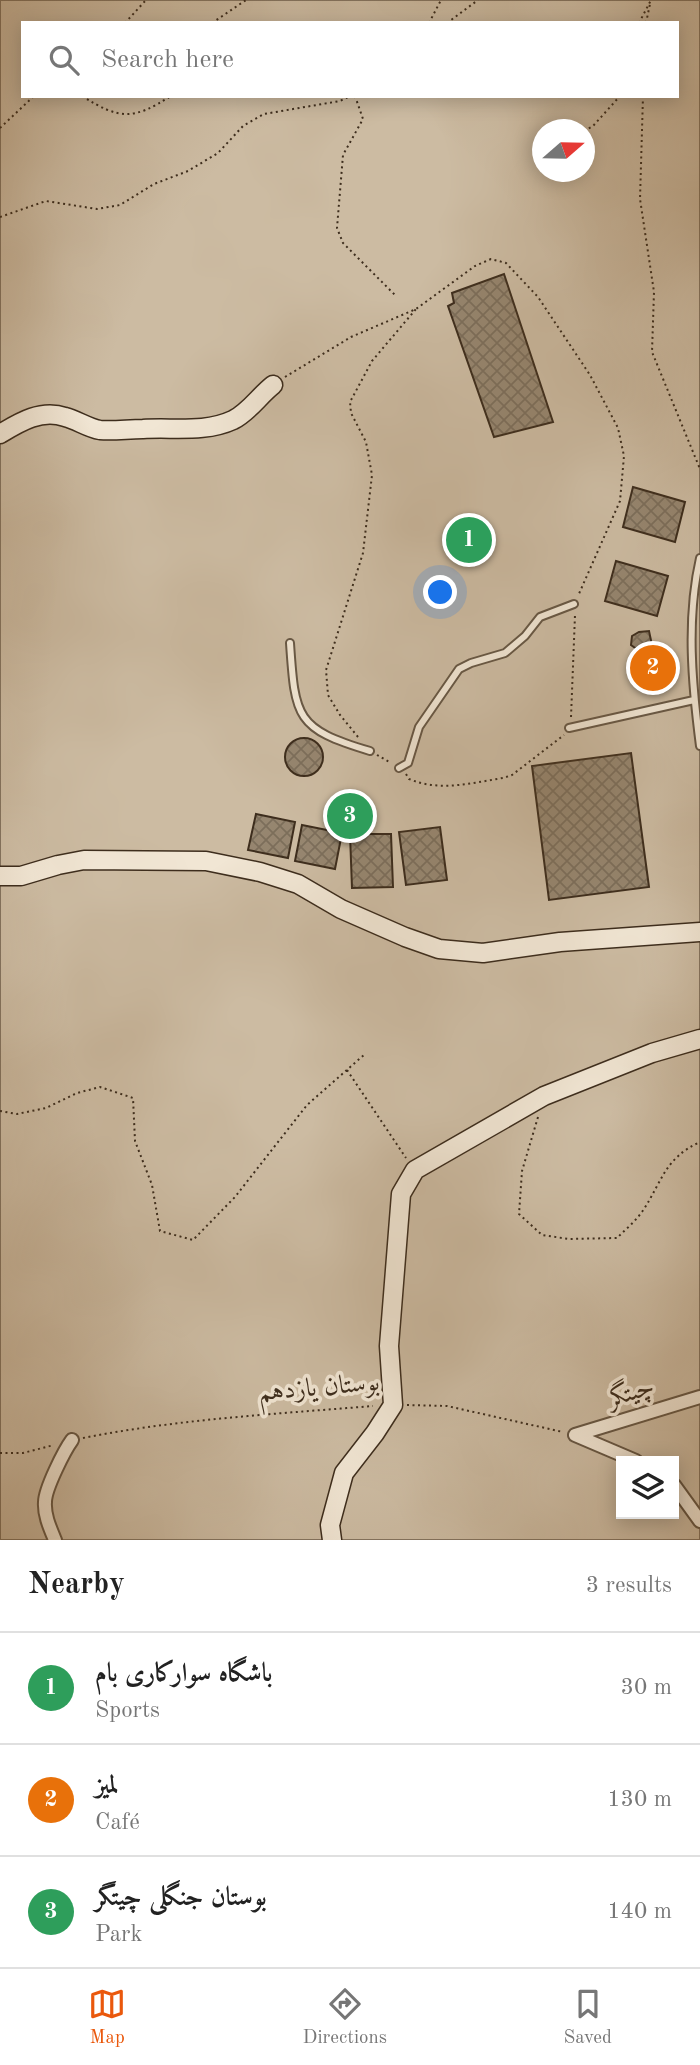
<!DOCTYPE html>
<meta charset="utf-8">
<style>
body{margin:0;font-family:"Old Standard TT",Amiri,serif;background:#f2f2f2;color:#222}
.controls{position:absolute;right:21px;bottom:21px;display:grid;overflow:hidden;border-radius:0px;box-shadow:0 4px 18px #0003}
.controls button{width:63px;height:63px;display:grid;place-items:center;padding:0;border:0;border-bottom:2px solid #e0e0e0;background:#fff;color:#222;font:35px sans-serif}
.compass{position:absolute;left:532px;top:119px;width:63px;height:63px;border-radius:50%;background:#fff;box-shadow:0 4px 18px #0003;rotate:70deg}
.you{position:absolute;left:441px;top:593px;width:24px;height:24px;margin:-18px;border:5px solid #fff;border-radius:50%;background:#1a73e8;box-shadow:0 0 0 10px #1a73e833}
.badge{display:grid;place-items:center;width:46px;height:46px;border-radius:50%;background:#ea580c;color:#fff;font-size:23px;font-weight:700}
.pin{position:absolute;translate:-50% -50%;border:4px solid #fff;box-shadow:0 2px 7px #0006}
.list{margin:0;padding:0;list-style:none}
h2{display:flex;justify-content:space-between;align-items:center;height:91px;margin:0;padding:0 28px;font-size:30px}
h2 small{font-size:23px;font-weight:400;color:#767676}
.list li{display:grid;grid-template-columns:46px 1fr auto;gap:21px;align-items:center;box-sizing:border-box;height:112px;padding:0 28px;border-top:2px solid #e0e0e0}
.list b{display:block;font-size:26px;white-space:nowrap}
.list p{margin:0;font-size:23px;white-space:nowrap;color:#767676}
.list em{font-size:23px;font-style:normal;color:#767676}
.icon{flex:none;width:38px;height:38px;fill:none;stroke:currentColor;stroke-width:2;stroke-linecap:round;stroke-linejoin:round}
.map{position:relative;flex:none;width:700px;height:1540px;overflow:hidden}
.search{position:absolute;background:#fff;box-shadow:0 4px 18px #0003;left:21px;right:21px;top:21px;height:77px;display:flex;align-items:center;gap:18px;box-sizing:border-box;padding:0 24px;border-radius:0px;color:#767676;font-size:26px}
.sheet{height:427px;background:#fff}
nav{display:flex;justify-content:space-around;align-items:center;box-sizing:border-box;height:98px;border-top:2px solid #e0e0e0;background:#fff;font-size:19px;color:#767676}
nav a{display:grid;justify-items:center;gap:4px}
nav .on{color:#ea580c}
.map>svg:first-child{display:block}
</style>
<div class="map">
<svg width="700" height="1540" viewBox="0 0 700 1540">
<defs>
<pattern id="building-cross-hatch" width="8" height="8" patternUnits="userSpaceOnUse" patternTransform="scale(1.75)"><rect width="8" height="8" fill="#968670"/><path d="M0 0l8 8M0 8l8-8" fill="none" stroke="#7c6e5b"/></pattern>
</defs>
<rect width="100%" height="100%" fill="#e9d8bd"/>
<filter id="stains"><feTurbulence type="fractalNoise" baseFrequency=".00286" numOctaves="4"/><feColorMatrix values="0 0 0 0 .2 0 0 0 0 .09 0 0 0 0 .02 0 0 0 .5 -.17"/></filter>
<radialGradient id="worn" r=".72"><stop offset=".6" stop-color="#630" stop-opacity="0"/><stop offset="1" stop-color="#630" stop-opacity=".3"/></radialGradient>
<path fill="#ccbba2" stroke="#847460" stroke-width="2" fill-rule="evenodd" d="M0 0H700V1540H0ZM23 23H677V96H23ZM542 130H584V172H542ZM621 1461H674V1514H621Z"/>
<path fill="url(#building-cross-hatch)" stroke="#3d2d1d" stroke-width="2" d="M504 274 553 422 494 437 448 306 454 303 452 293Z
M633 487 685 502 675 542 623 527Z
M616 561 668 576 657 616 605 601Z
M649 631 652 645 648 652 653 668 639 672 634 660 641 659 638 650 631 645 632 636 639 632Z
M285 757a19 19 0 1 1 38 0a19 19 0 1 1-38 0Z
M631 753 649 887 549 900 532 766Z
M256 814 295 822 288 858 248 850Z
M302 825 342 833 335 869 295 861Z
M440 827 447 880 406 885 399 832Z
M350 834H391L393 887 352 888Z"/>
<g fill="none" stroke-linecap="round" stroke-linejoin="round">
<g stroke="#685845" stroke-width="10">
<path id="lane" d="M700 558C686 619 692 684 700 746
M290 643C295 718 296 729 370 751
M569 728 694 700
M399 768 408 763 419 727 459 669 471 663 505 653 525 636 540 617 574 604"/>
</g>
<g stroke="#685845" stroke-width="16">
<path id="street" d="M575 1435 700 1397
M575 1435 636 1461
M674 1485 700 1521
M55 1540C50 1528 44 1515 45 1502 45 1489 64 1451 72 1440"/>
</g>
<g stroke="#3d2d1d" stroke-width="21">
<path id="secondary" d="M0 434C20 422 41 409 65 417 77 420 88 428 100 430 115 431 128 429 143 429 173 427 205 433 233 420 249 412 259 396 273 385
M0 876H21L58 865 84 860 206 861 260 872 298 884 341 909 405 937 439 949 483 953 560 942 700 932
M332 1540 330 1525 344 1473 375 1433 393 1405 389 1346 401 1194 415 1170 544 1096 652 1053 700 1039"/>
</g>
<path stroke="#3d2d1d" stroke-width="2" stroke-dasharray="2 3.5" stroke-linecap="butt" d="M125 23 146 0
M212 23 246 0
M429 23 441 0
M447 23 478 0
M639 23 651 0
M646 23 650 4
M82 96C120 120 133 120 171 96
M355 96 363 119 343 155 337 228 343 243 396 296
M643 96 640 199 654 292 652 352 700 469
M0 128 34 96
M584 131 593 126 620 96
M0 217 46 201 97 209 120 205 154 184 188 171 218 153 243 126 264 114 340 101 350 96
M285 377 351 337 416 309 475 266 491 259 506 263 538 297 590 375 618 428 624 456 620 501 578 596
M571 717 575 615
M358 737 340 715 328 695 326 670 363 553 372 475 366 442 351 413 350 402 372 361 416 309
M377 755 391 763
M406 774 409 779C440 792 471 783 503 778L512 775 564 735
M347 1070 406 1158
M0 1111 17 1114 46 1108 77 1093 100 1087 133 1098 135 1141 152 1185 160 1231 193 1240 235 1197 307 1105 365 1054
M538 1117 522 1171 519 1214 542 1235 569 1239 617 1238C626 1229 637 1220 644 1209 662 1181 665 1158 700 1142
M407 1405 447 1406 563 1432
M83 1438C179 1419 276 1414 373 1406
M0 1453H23L54 1445"/>
<use href="#lane" stroke="#f1e6d4" stroke-width="6"/>
<use href="#street" stroke="#f1e6d4" stroke-width="12"/>
<use href="#secondary" stroke="#f1e6d4" stroke-width="18"/>
</g>
<g text-anchor="middle" dominant-baseline="central" stroke-width="7" stroke-linejoin="round" paint-order="stroke">
<g font-size="26" fill="#3d2d1d" stroke="#f1e6d4">
<text transform="translate(319 1388) rotate(-5)">بوستان یازدهم</text>
<text transform="translate(631 1393) rotate(-17)">چیتگر</text>
</g>
</g>
<rect width="100%" height="100%" filter="url(#stains)"/>
<rect width="100%" height="100%" fill="url(#worn)"/>
</svg>
<div class="controls">
<button><svg class="icon" aria-label="layers" viewBox="0 0 24 24"><path d="M12 4l9 5-9 5-9-5zM3 14l9 5 9-5"/></svg></button>
</div>
<svg class="compass" viewBox="-18 -18 36 36"><path d="M0-13l5 13h-10z" fill="#e53935"/><path d="M0 13l5-13h-10z" fill="#767676"/></svg>
<div class="you"></div>
<div class="pin badge" style="left:469px;top:540px;background:#2e9e5b">1</div>
<div class="pin badge" style="left:653px;top:668px;background:#e8710a">2</div>
<div class="pin badge" style="left:350px;top:816px;background:#2e9e5b">3</div>
<div class="search"><svg class="icon" aria-label="search" viewBox="0 0 24 24"><circle cx="10" cy="10" r="6"/><path d="M15 15l6 6"/></svg>Search here</div>
</div>
<section class="sheet">
<h2>Nearby<small>3 results</small></h2>
<ul class="list">
<li><span class="badge" style="background:#2e9e5b">1</span><div><b>باشگاه سوارکاری بام</b><p>Sports</p></div><em>30 m</em></li>
<li><span class="badge" style="background:#e8710a">2</span><div><b>لمیز</b><p>Café</p></div><em>130 m</em></li>
<li><span class="badge" style="background:#2e9e5b">3</span><div><b>بوستان جنگلی چیتگر</b><p>Park</p></div><em>140 m</em></li>
</ul>
</section>
<nav>
<a class="on"><svg class="icon" aria-label="map" viewBox="0 0 24 24"><path d="M3 6l6-2 6 2 6-2v14l-6 2-6-2-6 2zM9 4v14M15 6v14"/></svg>Map</a>
<a><svg class="icon" aria-label="directions" viewBox="0 0 24 24"><path d="M12 3l9 9-9 9-9-9zM9 14v-3h6M13 9l2 2-2 2"/></svg>Directions</a>
<a><svg class="icon" aria-label="saved" viewBox="0 0 24 24"><path d="M7 4h10v16l-5-4-5 4z"/></svg>Saved</a>
</nav>
